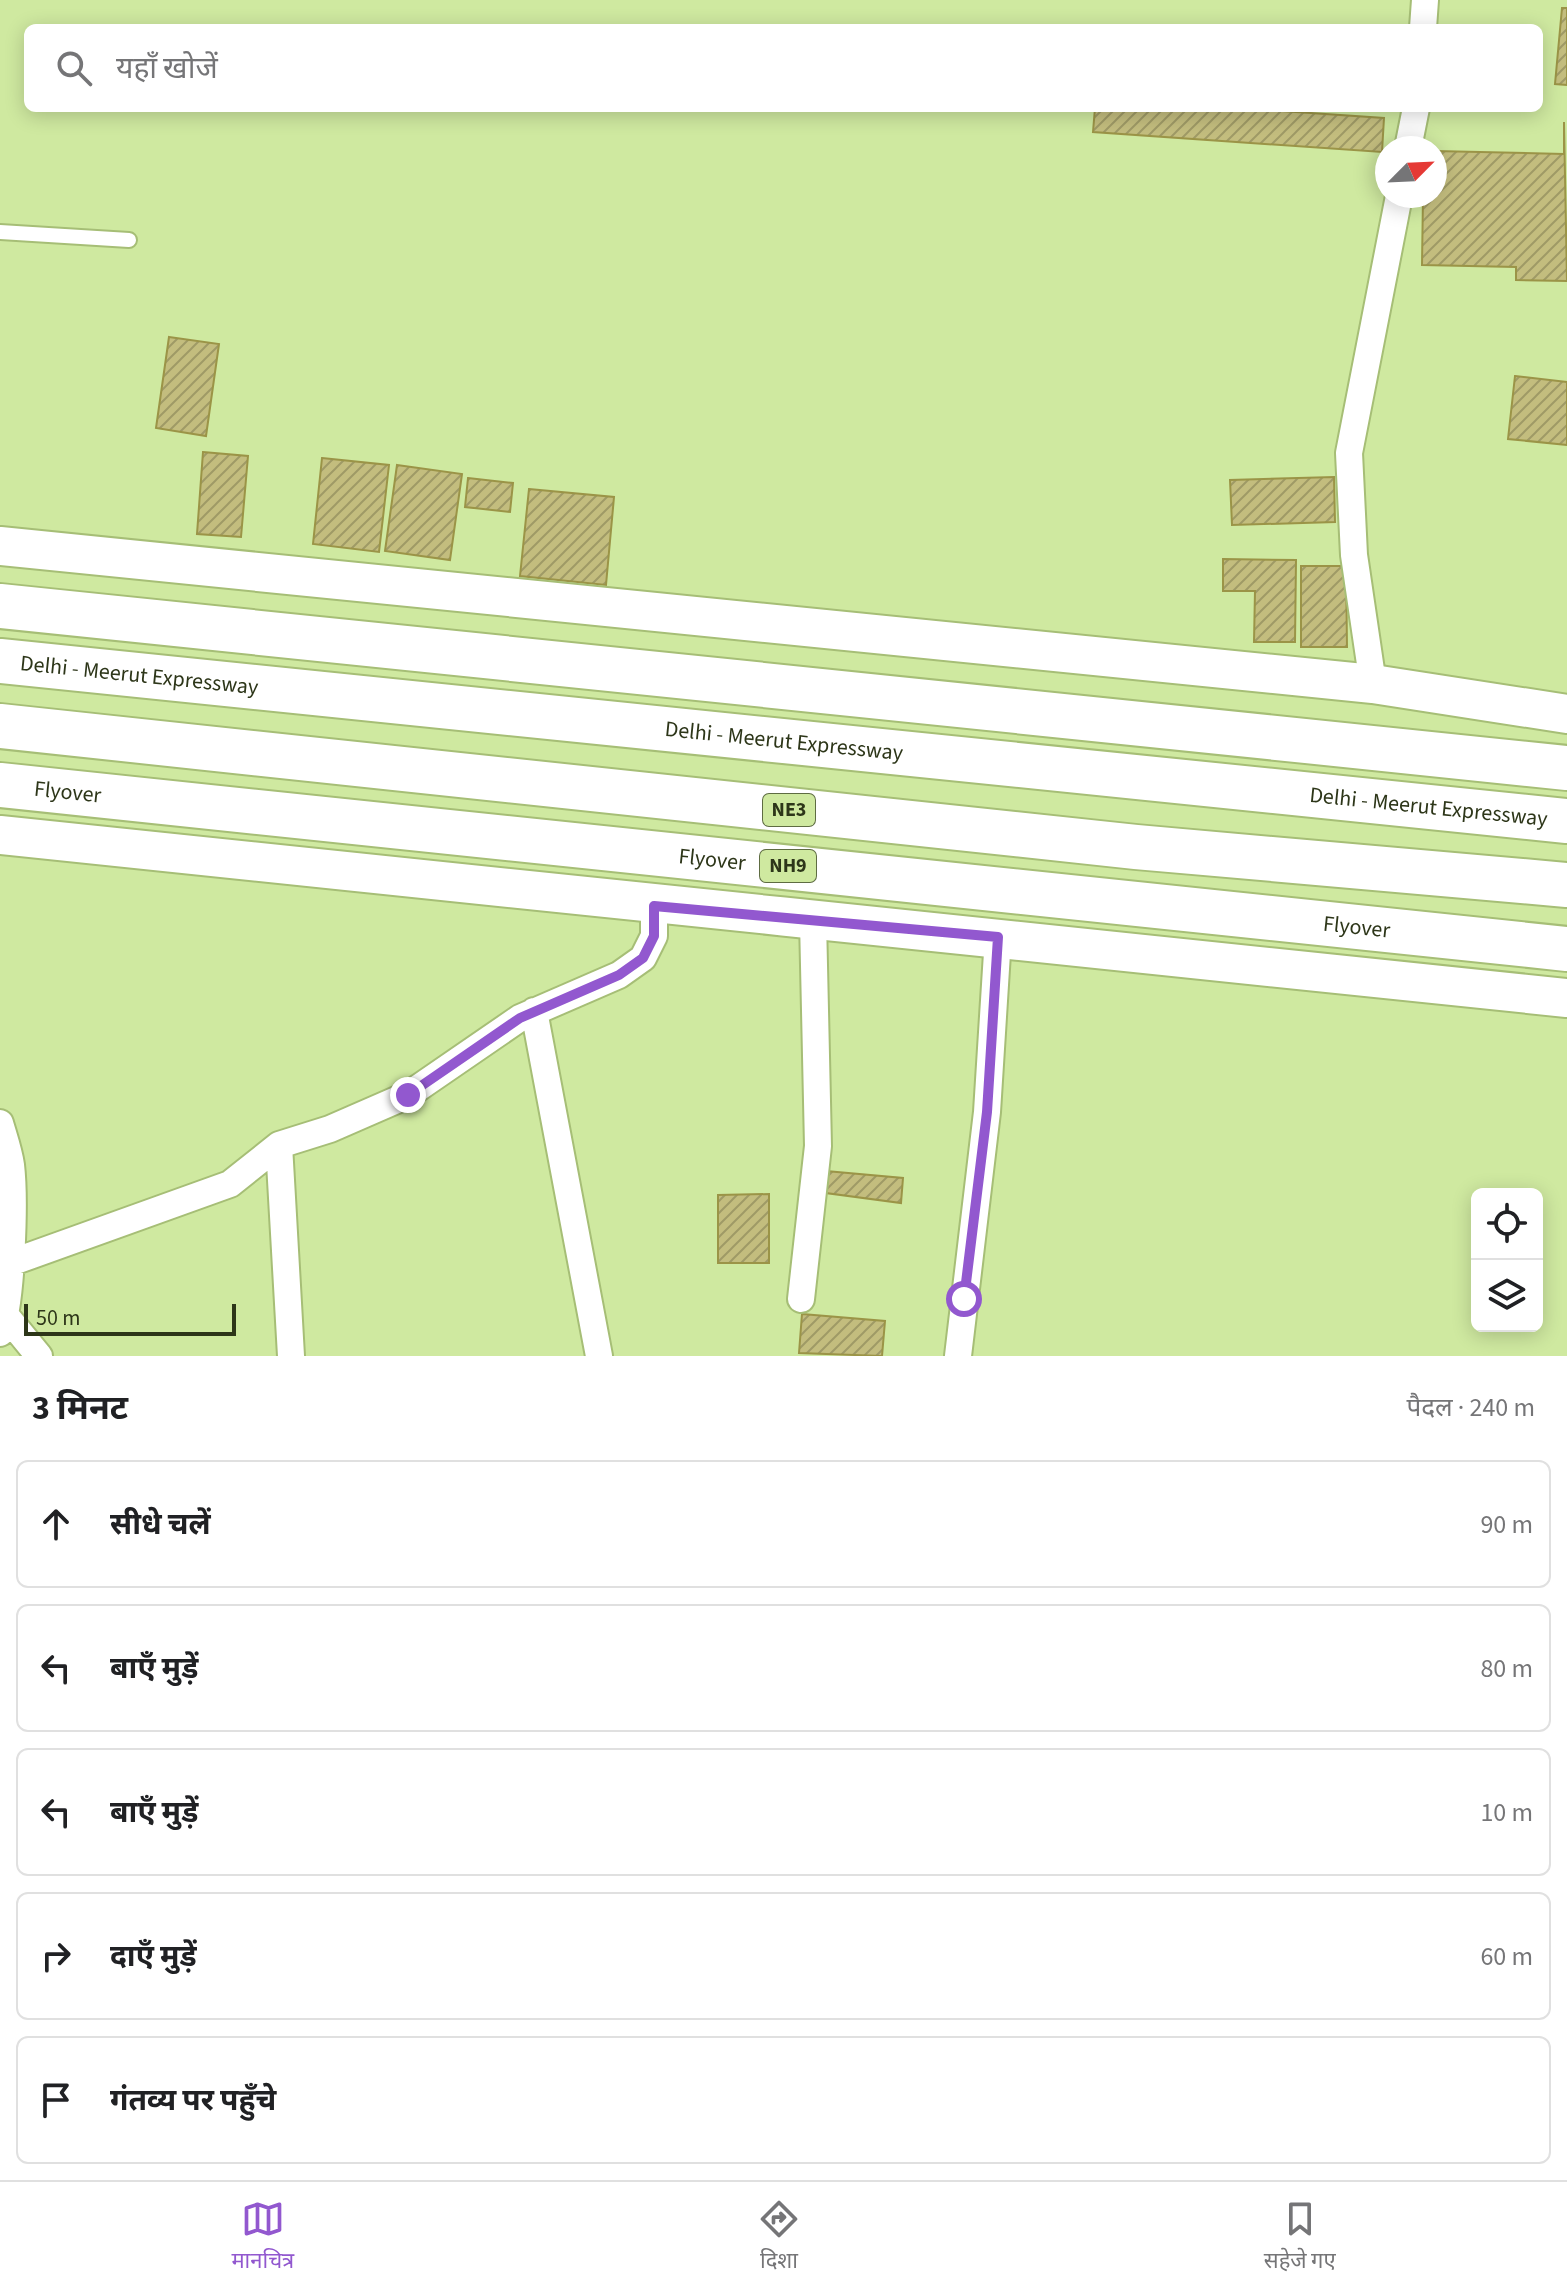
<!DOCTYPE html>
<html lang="hi">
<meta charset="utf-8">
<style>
body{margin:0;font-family:"Source Sans 3","Noto Sans Devanagari",sans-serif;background:#f2f2f2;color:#202124}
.controls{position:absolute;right:24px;bottom:24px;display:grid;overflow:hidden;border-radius:12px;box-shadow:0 4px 20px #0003}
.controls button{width:72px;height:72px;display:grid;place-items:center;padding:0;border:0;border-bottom:2px solid #e0e0e0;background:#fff;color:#202124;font:40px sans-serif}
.compass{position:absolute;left:1375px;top:136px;width:72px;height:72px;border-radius:50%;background:#fff;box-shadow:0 4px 20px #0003;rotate:66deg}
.scale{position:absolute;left:24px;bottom:20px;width:212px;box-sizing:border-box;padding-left:8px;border:4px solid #2d3619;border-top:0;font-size:22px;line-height:28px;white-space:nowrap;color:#2d3619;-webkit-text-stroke:6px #cfe9a0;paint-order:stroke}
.stop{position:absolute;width:24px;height:24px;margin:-18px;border:6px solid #9258cf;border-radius:50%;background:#fff}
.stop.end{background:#9258cf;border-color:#fff;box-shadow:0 2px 8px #0008}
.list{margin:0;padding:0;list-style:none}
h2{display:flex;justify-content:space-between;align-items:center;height:104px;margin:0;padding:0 32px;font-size:34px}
h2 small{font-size:26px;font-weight:400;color:#757577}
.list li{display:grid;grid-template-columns:52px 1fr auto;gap:24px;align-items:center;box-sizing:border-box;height:128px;margin:0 16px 16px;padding:0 16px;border:2px solid #e0e0e0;border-radius:12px}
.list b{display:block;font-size:30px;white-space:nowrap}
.list em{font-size:26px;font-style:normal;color:#757577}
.icon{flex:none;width:44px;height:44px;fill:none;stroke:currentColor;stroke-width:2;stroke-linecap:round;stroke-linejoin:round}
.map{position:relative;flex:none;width:1567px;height:1356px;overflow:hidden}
.search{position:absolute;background:#fff;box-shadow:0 4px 20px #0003;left:24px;right:24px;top:24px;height:88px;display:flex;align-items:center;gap:20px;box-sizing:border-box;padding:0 28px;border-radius:12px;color:#757577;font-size:30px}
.sheet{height:824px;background:#fff}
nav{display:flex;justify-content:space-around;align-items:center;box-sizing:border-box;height:112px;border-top:2px solid #e0e0e0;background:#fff;font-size:22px;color:#757577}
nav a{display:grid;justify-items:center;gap:4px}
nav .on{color:#9258cf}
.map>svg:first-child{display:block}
</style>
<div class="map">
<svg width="1567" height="1356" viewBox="0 0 1567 1356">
<defs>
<pattern id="building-hatch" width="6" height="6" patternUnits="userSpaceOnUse" patternTransform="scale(2)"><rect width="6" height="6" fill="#c3bd7e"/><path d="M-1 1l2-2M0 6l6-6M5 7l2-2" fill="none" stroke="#9f9a66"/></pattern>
</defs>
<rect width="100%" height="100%" fill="#cfe9a0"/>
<path fill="url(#building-hatch)" stroke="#9b9447" stroke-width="2" d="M1562 8H1567V85L1555 84Z
M1095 108H1236L1384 118 1382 152 1093 132Z
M1564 122 1567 281 1516 280V267L1422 265 1423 196H1435V151L1564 154Z
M169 337 219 344 206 436 156 428Z
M1515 376 1567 382V445L1508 439Z
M203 452 248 456 241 537 197 534Z
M322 458 389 465 379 552 313 544Z
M397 465 462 474 450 560 385 551Z
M1334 477 1335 522 1232 525 1230 480Z
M468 478 513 483 510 512 465 507Z
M529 489 614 497 606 585 520 576Z
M1223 559 1296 560 1295 642H1254L1255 591H1223Z
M1301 566H1346L1347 647H1301Z
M826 1171 903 1178 901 1203 826 1193Z
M769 1194V1263H718V1195Z
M802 1314 885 1321 882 1356 799 1353Z"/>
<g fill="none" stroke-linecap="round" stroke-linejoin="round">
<g stroke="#a6be76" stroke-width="18">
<path id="lane" d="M0 232 129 240"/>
</g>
<g stroke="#a6be76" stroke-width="30">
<path id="street" d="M1423 28 1425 0
M1408 148 1416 108
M1373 684 1354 555 1349 453 1399 196
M534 1011 599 1356
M0 1123C4 1137 9 1151 11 1165 15 1199 12 1304 0 1333
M279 1145 291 1356
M10 1263 230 1184 279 1145 330 1129 408 1095 520 1018 619 975 643 958 654 936V906
M801 1299 818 1146 813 920
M7 1317 39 1356
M958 1356 987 1112 998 937"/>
</g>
<g stroke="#a6be76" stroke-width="42">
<path id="secondary" d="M0 546 1373 684 1567 714
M0 835C522 891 1045 942 1567 998"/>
</g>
<g stroke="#a6be76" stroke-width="48">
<g id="highway">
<path d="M0 606 1567 768"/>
<path id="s1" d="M0 661 1567 821"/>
<path d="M0 726 1136 847 1567 885"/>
<path id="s2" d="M0 785 1567 949"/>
</g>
</g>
<use href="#lane" stroke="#fff" stroke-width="14"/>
<use href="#street" stroke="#fff" stroke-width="26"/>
<use href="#secondary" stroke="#fff" stroke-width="38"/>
<use href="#highway" stroke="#fff" stroke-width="44"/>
</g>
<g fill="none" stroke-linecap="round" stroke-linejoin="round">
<path stroke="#9258cf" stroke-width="10" d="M408 1095 520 1018 619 975 643 958 654 936V906L998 937 987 1112 964 1299"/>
</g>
<g text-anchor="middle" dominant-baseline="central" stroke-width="6" stroke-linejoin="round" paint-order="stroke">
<g fill="#cfe9a0" stroke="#5e6c42" stroke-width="2">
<rect x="763" y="794" width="52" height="32" rx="6"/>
<rect x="760" y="850" width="56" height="32" rx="6"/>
</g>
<g font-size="20" font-weight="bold" fill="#2d3619">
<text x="789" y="810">NE3</text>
<text x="788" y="866">NH9</text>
</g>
<g font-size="22" fill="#2d3619" stroke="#cfe9a0">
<text stroke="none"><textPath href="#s1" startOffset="140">Delhi - Meerut Expressway</textPath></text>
<text stroke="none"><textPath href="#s1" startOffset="788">Delhi - Meerut Expressway</textPath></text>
<text stroke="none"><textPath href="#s2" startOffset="68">Flyover</textPath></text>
<text stroke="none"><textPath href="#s1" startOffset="1436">Delhi - Meerut Expressway</textPath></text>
<text stroke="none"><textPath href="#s2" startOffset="716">Flyover</textPath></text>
<text stroke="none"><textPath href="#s2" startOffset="1364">Flyover</textPath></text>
</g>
</g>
</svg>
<div class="controls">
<button><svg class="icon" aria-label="locate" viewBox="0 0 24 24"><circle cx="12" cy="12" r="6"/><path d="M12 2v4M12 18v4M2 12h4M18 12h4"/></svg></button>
<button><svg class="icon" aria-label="layers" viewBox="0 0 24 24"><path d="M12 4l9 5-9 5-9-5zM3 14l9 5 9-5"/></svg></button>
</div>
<svg class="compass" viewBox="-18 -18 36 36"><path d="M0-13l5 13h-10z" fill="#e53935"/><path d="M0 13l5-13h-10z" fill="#757577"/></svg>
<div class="scale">50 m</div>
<div class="stop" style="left:964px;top:1299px"></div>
<div class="stop end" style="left:408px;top:1095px"></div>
<div class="search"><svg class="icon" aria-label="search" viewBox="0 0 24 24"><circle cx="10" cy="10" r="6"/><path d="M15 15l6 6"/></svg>यहाँ खोजें</div>
</div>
<section class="sheet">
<h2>3 मिनट<small>पैदल · 240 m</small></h2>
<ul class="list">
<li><svg class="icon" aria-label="ahead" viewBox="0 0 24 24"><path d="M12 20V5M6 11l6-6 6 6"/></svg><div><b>सीधे चलें</b></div><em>90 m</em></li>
<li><svg class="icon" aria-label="left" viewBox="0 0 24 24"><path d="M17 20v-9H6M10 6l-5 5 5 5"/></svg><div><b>बाएँ मुड़ें</b></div><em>80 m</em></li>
<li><svg class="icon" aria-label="left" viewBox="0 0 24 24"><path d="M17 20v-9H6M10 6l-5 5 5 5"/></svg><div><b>बाएँ मुड़ें</b></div><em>10 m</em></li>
<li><svg class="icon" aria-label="right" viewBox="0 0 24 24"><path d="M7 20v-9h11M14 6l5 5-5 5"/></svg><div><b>दाएँ मुड़ें</b></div><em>60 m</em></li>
<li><svg class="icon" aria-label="arrive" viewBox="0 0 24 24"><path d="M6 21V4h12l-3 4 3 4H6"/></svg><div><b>गंतव्य पर पहुँचे</b></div></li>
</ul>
</section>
<nav>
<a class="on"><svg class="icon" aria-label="map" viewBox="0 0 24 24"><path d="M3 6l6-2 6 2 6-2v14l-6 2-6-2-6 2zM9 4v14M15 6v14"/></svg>मानचित्र</a>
<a><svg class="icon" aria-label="directions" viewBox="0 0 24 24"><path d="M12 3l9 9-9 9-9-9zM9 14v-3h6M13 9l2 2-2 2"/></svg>दिशा</a>
<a><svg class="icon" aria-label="saved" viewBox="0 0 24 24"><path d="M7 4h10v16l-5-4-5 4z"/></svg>सहेजे गए</a>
</nav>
